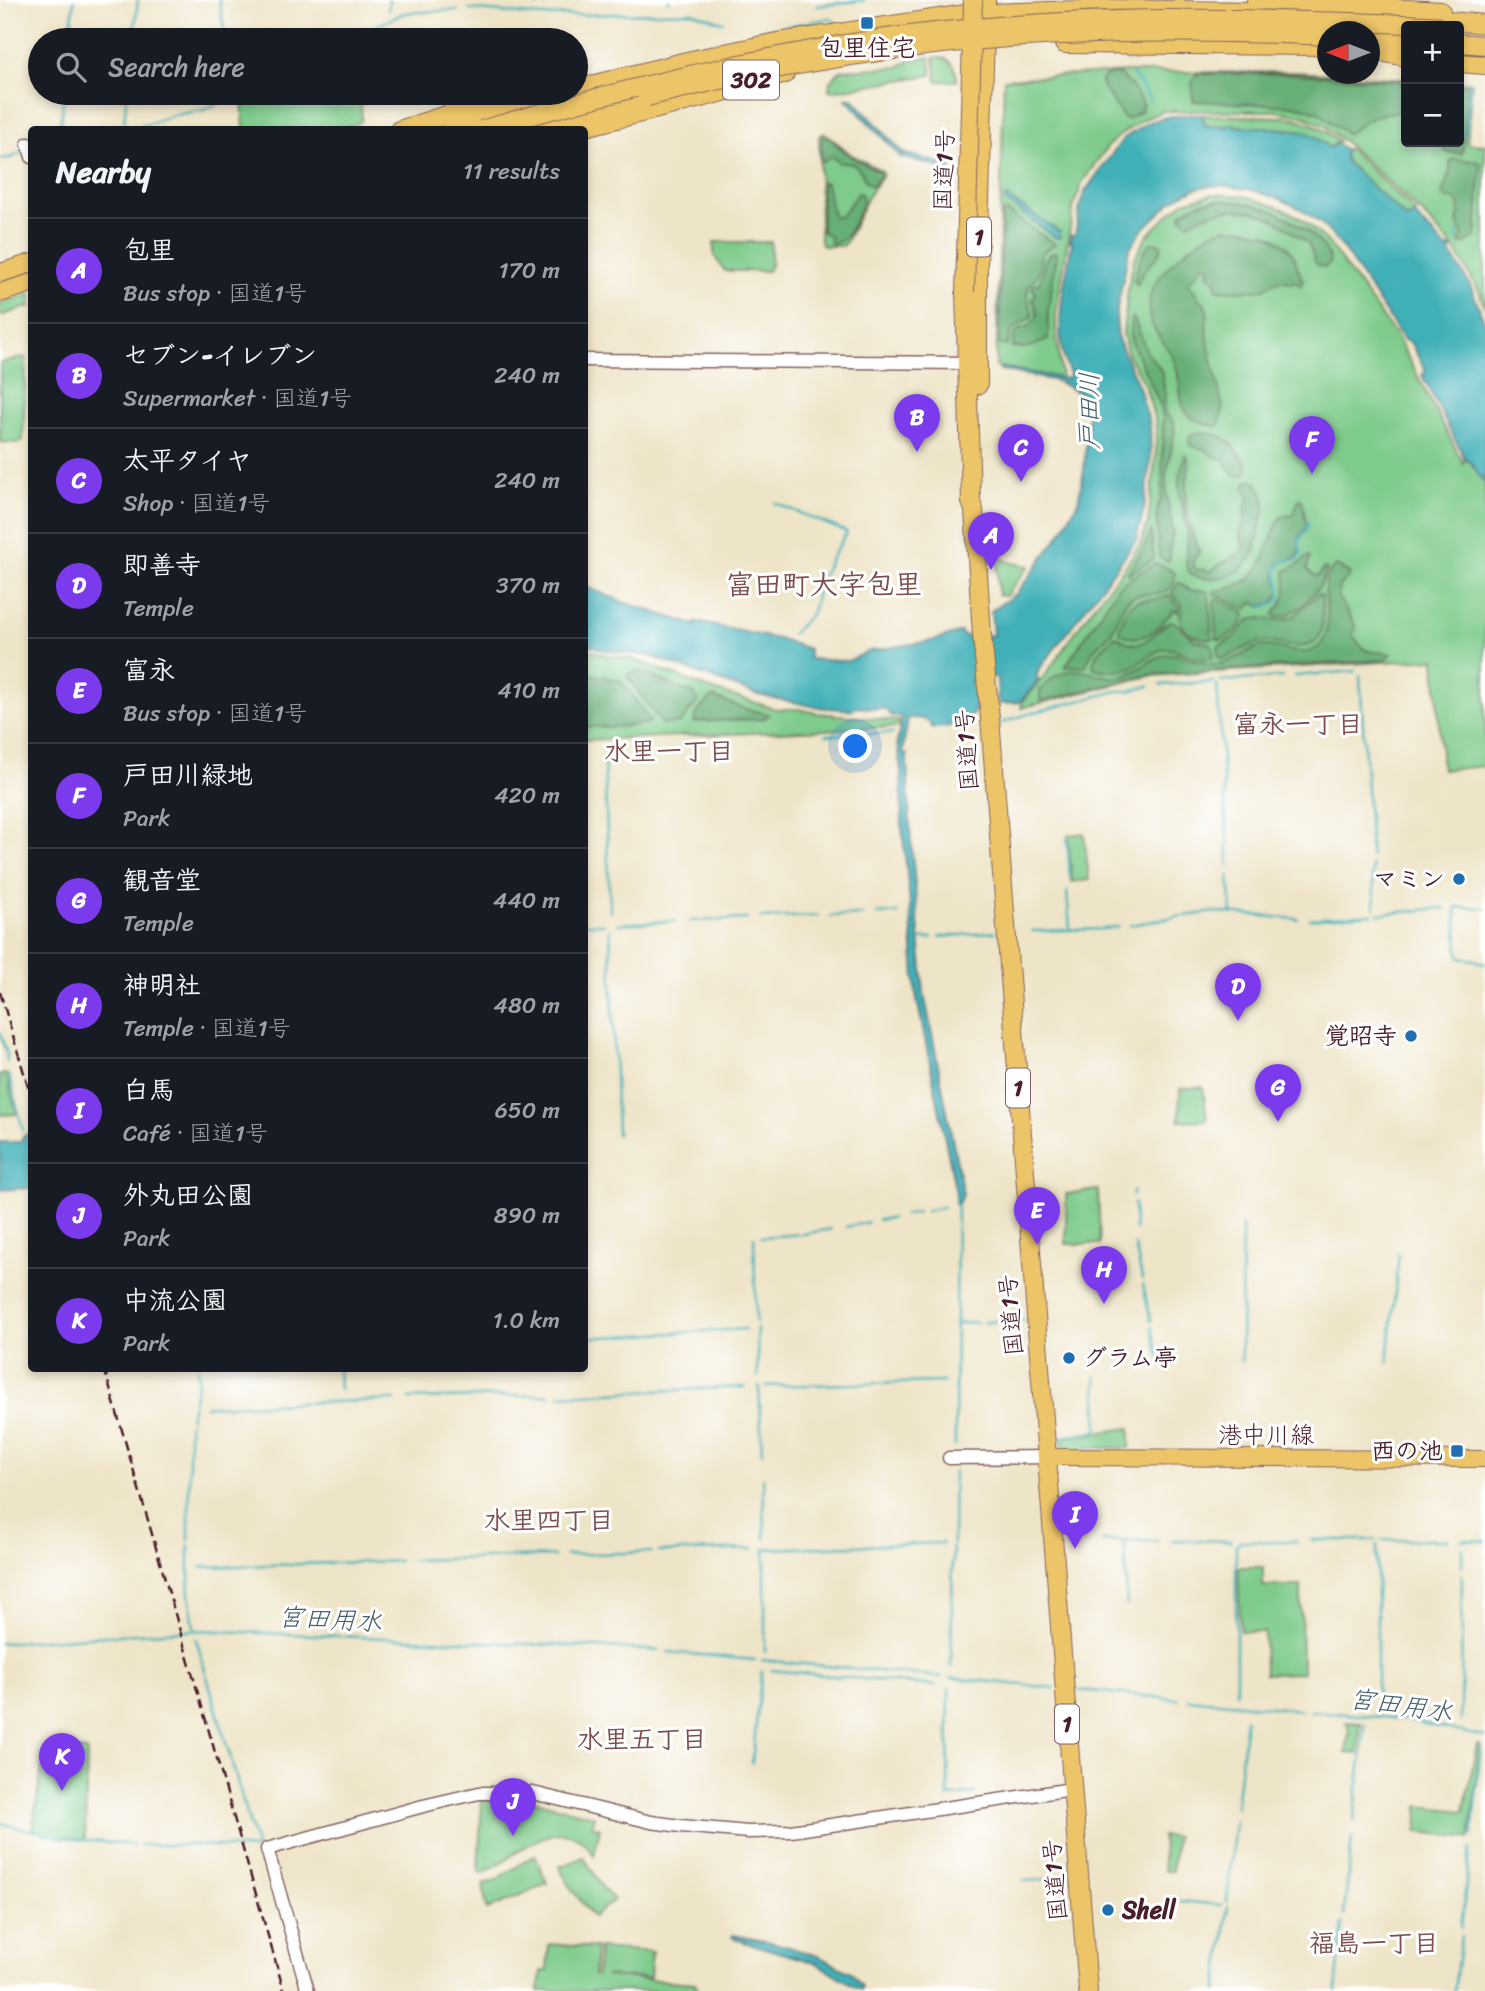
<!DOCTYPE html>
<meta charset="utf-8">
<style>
body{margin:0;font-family:Sriracha,"Klee One",sans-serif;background:#20242c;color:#f1f3f6}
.controls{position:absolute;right:21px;top:21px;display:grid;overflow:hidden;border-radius:7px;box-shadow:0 4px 10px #0003}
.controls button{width:63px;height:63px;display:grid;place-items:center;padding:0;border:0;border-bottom:2px solid #363941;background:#171b24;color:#f1f3f6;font:35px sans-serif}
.compass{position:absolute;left:1317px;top:21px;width:63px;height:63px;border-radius:50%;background:#171b24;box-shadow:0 4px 10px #0003;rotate:270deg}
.you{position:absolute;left:856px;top:747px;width:24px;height:24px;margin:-18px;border:5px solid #fff;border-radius:50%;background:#1a73e8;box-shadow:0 0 0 10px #1a73e833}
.badge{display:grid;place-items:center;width:46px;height:46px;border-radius:50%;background:#7c3aed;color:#fff;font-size:23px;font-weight:700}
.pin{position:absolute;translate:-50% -58px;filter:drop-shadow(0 2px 4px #0008)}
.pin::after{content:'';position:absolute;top:37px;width:24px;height:21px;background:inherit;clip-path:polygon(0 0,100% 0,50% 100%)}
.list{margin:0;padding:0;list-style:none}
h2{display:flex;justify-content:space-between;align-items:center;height:91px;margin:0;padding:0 28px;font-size:30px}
h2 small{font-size:23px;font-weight:400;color:#9ea1a6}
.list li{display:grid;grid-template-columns:46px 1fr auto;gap:21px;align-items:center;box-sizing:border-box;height:105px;padding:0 28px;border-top:2px solid #363941}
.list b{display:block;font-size:26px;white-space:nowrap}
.list p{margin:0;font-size:23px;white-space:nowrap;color:#9ea1a6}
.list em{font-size:23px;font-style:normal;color:#9ea1a6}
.icon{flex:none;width:38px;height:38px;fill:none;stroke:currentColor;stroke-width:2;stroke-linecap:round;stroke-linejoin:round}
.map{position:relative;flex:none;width:1485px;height:1991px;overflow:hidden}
.search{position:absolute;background:#171b24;box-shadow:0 4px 10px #0003;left:28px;top:28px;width:560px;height:77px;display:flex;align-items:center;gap:18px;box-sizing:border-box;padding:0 24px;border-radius:38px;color:#9ea1a6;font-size:26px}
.panel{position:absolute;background:#171b24;box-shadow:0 4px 10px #0003;left:28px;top:126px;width:560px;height:1246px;border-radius:7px}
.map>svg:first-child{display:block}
</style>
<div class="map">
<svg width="1485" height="1991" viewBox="0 0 1485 1991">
<rect width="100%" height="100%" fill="#fff"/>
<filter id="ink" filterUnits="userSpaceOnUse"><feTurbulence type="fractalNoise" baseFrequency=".0143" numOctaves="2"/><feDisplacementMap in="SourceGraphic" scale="14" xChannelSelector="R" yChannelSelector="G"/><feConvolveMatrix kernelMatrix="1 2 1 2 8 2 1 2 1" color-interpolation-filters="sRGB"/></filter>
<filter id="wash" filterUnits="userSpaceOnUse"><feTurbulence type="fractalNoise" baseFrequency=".00686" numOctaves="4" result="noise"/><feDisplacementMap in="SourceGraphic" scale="28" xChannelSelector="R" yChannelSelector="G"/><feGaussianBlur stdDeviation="1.57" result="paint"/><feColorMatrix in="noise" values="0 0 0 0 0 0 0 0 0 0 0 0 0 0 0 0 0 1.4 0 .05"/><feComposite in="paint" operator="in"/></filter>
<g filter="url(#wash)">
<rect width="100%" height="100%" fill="#eee4c7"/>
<path fill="#7ecb8b" stroke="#64755b" stroke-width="2" d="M930 57 932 75 831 91 829 89C828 82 836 73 842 70L898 67 913 59Z
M934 57C951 57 956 65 957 81H937Z
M1126 72H1295L1406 79V142H1459V82L1472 83 1467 144 1485 145V308L1479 291 1456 251 1421 212 1345 142 1324 125 1303 116 1276 111H1164L1144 119 1120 135 1108 146 1083 181 1074 204 1056 312V332L1062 379 996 367 1004 79Z
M248 93H360L362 119 359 123 341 129H244L242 95Z
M1202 115 1287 117C1308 120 1322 128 1339 141L1330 148 1313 135 1291 129 1205 125Z
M825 133 852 155 882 171 883 175 871 191 846 242 842 246H823L820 242 819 136Z
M1348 148 1416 212 1407 219 1347 163 1344 155 1346 150Z
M1212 194 1245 196 1283 209 1302 219 1327 241 1397 337 1463 463 1465 459 1471 463 1485 484V766L1442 770 1435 659 1149 676 1021 708 1023 701 1045 675 1091 610 1127 564 1140 544 1148 522 1156 454V424L1145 385 1128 355 1123 333 1128 288 1134 259 1147 236 1170 213 1184 202Z
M714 242H771V266L767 271H725L714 256Z
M31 294V306L0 316V303Z
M23 357 26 359 23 440 20 443 0 442V363Z
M997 557 1012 563 1029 566 1006 596 998 595Z
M584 649 610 656 633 659 710 689 776 709H799L817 713 899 721 897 727 585 740Z
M1084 833 1089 880 1072 882 1068 835Z
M6 1074 17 1114 0 1115V1075Z
M1203 1087 1207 1120 1179 1121 1180 1089Z
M1098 1190 1100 1244H1066V1194Z
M1130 1428V1448H1067L1062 1444 1061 1438Z
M1238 1567H1263V1586H1301L1302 1673 1265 1674 1264 1632 1240 1631Z
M1346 1722 1361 1723 1358 1754 1346 1753 1349 1730Z
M1477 1744 1480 1745 1470 1838 1418 1832 1417 1829 1419 1806 1464 1811Z
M45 1748 87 1751 85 1840 47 1835 32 1830Z
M482 1800 535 1801 594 1816 592 1826 600 1828 594 1856C563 1803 519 1857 482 1873L478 1870Z
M1162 1836 1176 1837 1172 1871H1164Z
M535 1855 547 1883 487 1910 483 1884 494 1881Z
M584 1857 602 1887 614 1900 593 1917 573 1891 559 1867Z
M549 1944 596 1948 594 1975H597L599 1948 652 1952 650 1978 605 1976 695 1983 699 1991H539L541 1971H547Z"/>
<path fill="#66af77" stroke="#586751" stroke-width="2" d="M1118 74 1132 86 1143 104 1141 111 1128 119 1124 118 1102 86 1101 81 1105 76Z
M1196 74H1294L1406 81V114C1383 107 1366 122 1347 134L1319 113 1302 107 1278 105 1193 101 1192 83Z
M1459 84 1468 85 1462 154 1446 152 1439 142H1459Z
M822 137H829L849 156 880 172 881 175 872 186 866 183C861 169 856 161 840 163L834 158 829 157 824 162H821Z
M1453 159 1477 161 1481 164 1476 236 1465 244H1461L1460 242C1464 234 1463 230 1457 224 1458 210 1467 199 1446 199L1442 195 1450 171V162Z
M822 182H825L827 186 833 216 838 217 842 215 858 193 862 194 863 202C856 216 850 240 833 244L830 242 831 238 822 231Z
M1217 200C1252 201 1285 211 1312 235 1321 243 1328 250 1330 262L1326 267C1311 268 1315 253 1308 244 1305 240 1299 237 1295 234 1265 207 1224 202 1189 223L1182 218 1181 214C1190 205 1204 201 1217 200Z
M1006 211 1055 244C1051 248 1045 249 1042 254 1038 259 1041 264 1040 270 1037 280 1027 283 1027 294 1027 303 1033 308 1032 316L1012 330 1007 346 999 345 1002 214Z
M1227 228C1250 228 1281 233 1293 255 1297 263 1298 273 1304 281L1300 286 1296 281 1291 283C1283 278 1271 282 1265 289 1250 291 1233 292 1218 290L1215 284 1216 280 1210 278 1208 270 1211 267 1204 264 1188 284 1197 294 1198 300 1203 301 1208 313 1206 324 1209 347 1223 407 1221 419 1217 427C1170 418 1186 398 1175 363 1170 347 1155 336 1150 320 1148 310 1149 298 1153 288 1164 266 1203 232 1227 228Z
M1151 243H1159L1162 247 1159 254 1143 272 1137 285 1134 280C1138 266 1141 253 1151 243Z
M1055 252 1057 254 1048 311V340L1027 348 1012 347 1015 334 1020 328C1028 330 1033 322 1037 316L1036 307 1032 299 1035 297V291L1032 289 1034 284H1038C1048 273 1038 257 1055 252Z
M1134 318 1147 352 1161 370 1165 393V408L1166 414 1173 421 1175 430 1166 476 1167 498 1173 532 1170 547V560L1167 561 1161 559 1159 556 1157 519V510L1162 495 1163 417 1160 404 1135 350 1130 336 1131 319Z
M1201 432C1229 433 1233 445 1247 466V471L1243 475H1233L1225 460 1214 457 1206 450 1190 445 1189 438 1194 434Z
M1185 455H1187C1191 466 1187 477 1186 488 1184 511 1190 531 1200 552L1193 560 1194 568 1198 570 1203 569 1211 572C1220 561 1235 560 1244 548L1240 534 1246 516 1245 507 1249 500 1245 486 1246 482 1252 480 1257 483C1260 488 1263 493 1264 498 1267 507 1262 517 1260 526 1258 536 1257 549 1251 558 1238 578 1212 583 1191 575L1186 565 1188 535 1179 493V480Z
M1299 499 1302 500C1303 503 1303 507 1304 511 1306 525 1310 525 1299 537V555C1293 562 1283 558 1277 567L1276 576 1281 592 1273 603 1260 606 1253 602 1248 608 1244 609 1223 597 1214 595V591C1266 585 1261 556 1280 518L1286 515 1293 516Z
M1151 531 1154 559 1129 574 1128 572 1143 549Z
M1306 556H1310L1307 569 1315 576 1319 575 1324 568 1327 569 1321 585 1304 604 1288 615 1276 617 1274 614C1289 595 1286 596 1285 572L1304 560Z
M1155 564 1164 566 1175 573C1175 603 1147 589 1132 597 1121 603 1120 615 1115 626 1110 637 1100 642 1093 651 1090 655 1089 661 1085 666L1065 667 1119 586 1129 579Z
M1336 566 1350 573 1347 579 1339 586 1338 597 1356 627V630L1352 633C1367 658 1368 649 1391 654L1385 660 1149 675 1043 701 1040 699V690C1045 686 1050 679 1056 676 1084 661 1099 682 1123 676 1141 672 1152 654 1171 654 1189 654 1202 668 1223 663 1237 660 1248 648 1262 646 1279 644 1299 658 1315 649 1343 632 1311 581 1336 566Z
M1178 582 1190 590 1206 591 1209 593 1212 639C1200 639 1180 633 1180 617 1180 613 1182 609 1182 605L1172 593Z
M1318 594 1322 595V598C1323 630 1327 653 1285 645 1276 643 1267 640 1257 643 1246 646 1234 655 1223 659L1218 657V646L1233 638 1249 620 1259 618 1282 620 1293 617Z
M1170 595 1179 607 1178 612 1174 610C1159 626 1142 649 1119 632 1120 626 1122 621 1124 615 1134 591 1152 605 1170 595Z
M1216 599 1225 602 1245 614C1243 626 1231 636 1220 640L1216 638 1214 601Z
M1171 621 1176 623 1195 640 1211 644 1213 647V658C1197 662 1181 648 1165 649 1157 650 1151 655 1145 659 1128 672 1114 674 1094 668L1093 666 1096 654 1114 637 1117 636C1145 657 1151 630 1171 621Z
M638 671 694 694 698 701 680 723 662 724 627 676 628 674Z
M585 673 620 680 650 720 649 723 619 727H585Z
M713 697 746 709 768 714 767 717 761 719 694 722C695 713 705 703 713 697Z"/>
<path fill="#40b0b8" stroke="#456872" stroke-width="2" d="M852 98 903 153 951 166V170L901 157 846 99Z
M1182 115H1202L1205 125 1228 127 1230 124H1235V126L1274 128 1304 132 1313 135 1330 148 1336 143 1346 150 1344 155 1347 163 1407 219 1414 214 1447 249 1450 247 1452 249 1450 252 1470 285 1485 323V484L1471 463 1465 459 1422 375 1426 372 1411 343 1404 340 1340 244 1321 223 1301 209 1278 198 1251 190 1226 186H1206L1194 189 1181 195 1170 203 1143 229 1129 249 1116 314 1118 339 1139 387 1150 425 1151 458 1144 509 1136 540 1122 560 1037 672 1038 674 1036 677 1039 680 1020 702 1003 704 998 703 997 677 974 679C974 688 977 697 976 707 973 722 947 728 933 728 926 717 920 718 908 718 907 730 903 741 903 753L907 755 910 828 924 993 963 1194 957 1206 955 1203 956 1193 916 994 910 903 902 826 901 771 897 742 902 717 890 715 886 709 856 707 852 710 817 707 758 695 651 656 604 650 585 643 584 586 623 602 695 625 696 622 783 640 809 649V659L848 661 870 651 931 641 961 632 962 635 972 637 993 635 991 611 1017 593 1061 533 1078 502 1084 470 1089 402 1087 397 1057 381 1000 370V367L1067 379 1070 374C1050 334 1065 284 1072 242L1070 241 1071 235H1075L1081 202 1086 190 1123 139 1147 123 1166 117Z
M1007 197 1060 232V238L1055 237 1004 200Z
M31 1133V1188L0 1190V1142H21L23 1136Z
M733 1935 775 1943 818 1956 851 1972 862 1986 861 1990 816 1963 744 1942 732 1937Z"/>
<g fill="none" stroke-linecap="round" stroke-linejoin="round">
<path stroke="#40b0b8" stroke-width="2.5" d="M219 0 226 40
M669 2V0
M537 6 538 0
M817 6 864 0
M469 9 542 16 692 12 723 22
M388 10 389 0
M754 32 831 18 839 27
M70 40 74 0
M133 40 138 0
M347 40 404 13 458 10
M1125 51 1128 60
M1133 74 1151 101
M124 121 127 93
M60 130 64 93
M131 130 174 115 204 110 239 93
M1466 134 1470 84
M0 159 10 158 25 151
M1457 239 1458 232
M775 503 847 532 830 560 821 580
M1261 607C1294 604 1276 586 1277 568L1284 561 1297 560 1301 555 1299 540 1306 531 1309 522
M792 634 812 613 819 584
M1295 676 1355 671
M1360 676 1371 856
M1221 681 1283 677
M1217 684 1229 865
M1161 685 1213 682
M1001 723 1028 714 1117 691H1130L1149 686
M826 735 893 733
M604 755 610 912
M1067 839 1070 877
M1372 865 1375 909
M1229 875 1232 914
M1067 892 1070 930
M1485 908 1456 907 1458 950 1460 958 1474 960 1485 964
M877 914 898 913
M1378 914 1445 908
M831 916 862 915
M1185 916 1214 912 1298 919
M760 918 818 916
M1310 919 1372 914
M690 921 747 919
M584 924H604
M618 924 675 921
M1130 925 1181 916
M610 930 617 1135
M1032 931 1102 929 1118 927
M940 937 995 932
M921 939 932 938
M0 1033 7 1055V1062
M9 1075 23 1130
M1133 1191V1195
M1134 1203 1135 1230
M926 1211 943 1207
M904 1215 918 1212
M878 1220 891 1218
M846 1227 868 1222
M754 1237 756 1322
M761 1237 803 1234 831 1229
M1135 1245 1142 1279
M1143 1285 1151 1321
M984 1322 1026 1320
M955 1324 977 1322
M757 1328 758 1376
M1152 1328 1159 1358
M584 1338 745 1329
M1241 1361 1242 1225
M1388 1362 1399 1253
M338 1368 339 1390
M759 1386 762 1453
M765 1386 944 1382
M560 1395 745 1387
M409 1399 549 1395
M205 1406 395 1400
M190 1418 198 1381V1368
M1057 1438 1098 1431 1096 1377
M955 1446 957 1202
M763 1477 765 1539
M189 1540V1423
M1172 1540 1231 1541
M1311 1540H1375
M1381 1540H1447
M1462 1540 1485 1541
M1102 1541H1157
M1125 1544 1127 1605
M189 1545V1594L194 1627
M1462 1548V1566
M659 1552 753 1549
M566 1555 652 1552
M412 1560 554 1556
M201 1567 399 1561
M0 1643 194 1630 621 1648 659 1651
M668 1652 755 1660
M765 1652V1549L943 1543
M762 1660 941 1677
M951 1667 954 1471
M771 1670 936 1686
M950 1678 1055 1688
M949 1688 948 1797 975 1793
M1078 1690 1178 1699
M1236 1693V1545L1240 1541H1297
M1188 1699 1302 1710
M1377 1707V1545
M1311 1711 1403 1719 1485 1737
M1461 1721 1462 1574
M752 1763 762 1671
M1236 1808 1246 1719
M1354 1821 1365 1725
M0 1823 64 1838
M1472 1835 1481 1747
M71 1839 134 1845
M140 1845H200L257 1849 196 1639
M1024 1881 1069 1878
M1180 1901 1221 1905
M1227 1902 1235 1821
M1344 1915 1352 1837
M1461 1928 1470 1849
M1217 1991 1228 1906
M1336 1991 1343 1923
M1454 1991 1461 1936"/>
</g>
</g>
<g filter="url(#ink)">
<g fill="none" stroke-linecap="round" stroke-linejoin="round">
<g stroke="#836462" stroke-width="15">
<path id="minor" d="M28 144 32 157
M584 360 973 363
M949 1458 1047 1457
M308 1991 267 1849 423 1806 479 1793H533L651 1822 681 1826 748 1832 791 1831 1072 1789"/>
</g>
<g stroke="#836462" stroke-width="18">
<path id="major" d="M1047 1457 1485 1459"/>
</g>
<g stroke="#836462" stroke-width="20">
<path id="highway" d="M1256 0 1441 11
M1426 19 1485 24
M1370 38 1406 40
M1459 43 1485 45
M1064 44 1328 46
M1370 50 1406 57
M1459 63 1485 65
M576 89 687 61 772 43 966 14 1106 9 1254 11
M582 128C649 110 718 96 785 74
M399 130 514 93
M450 130 562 93
M540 130 605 109 662 97
M0 273 32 263
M965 292 971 502 974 510 982 635 990 718 1088 1991
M0 293 32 283
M978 385V266L986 0"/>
</g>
<use href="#minor" stroke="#fff" stroke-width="12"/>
<use href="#major" stroke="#edc569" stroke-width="16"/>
<use href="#highway" stroke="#edc569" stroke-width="18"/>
<path stroke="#4a1f2b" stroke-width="2.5" stroke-dasharray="10 5" stroke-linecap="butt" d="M0 992 32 1100
M104 1368 284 1991"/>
<g stroke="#836462" stroke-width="20" stroke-linecap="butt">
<path id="highway-bridge" d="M647 97C765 68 887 47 1009 38 1114 31 1222 31 1328 36
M481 130C590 98 700 70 811 50 975 20 1143 15 1308 21 1352 22 1397 23 1441 26
M965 292 973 0"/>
</g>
<use href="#highway-bridge" stroke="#edc569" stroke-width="18"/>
</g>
</g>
<g fill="#1f6fb2" stroke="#fff" stroke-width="2.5">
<rect x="860" y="16" width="14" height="14" rx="3.5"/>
<circle cx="1459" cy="879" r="7"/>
<circle cx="1411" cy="1036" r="7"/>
<circle cx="1069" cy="1358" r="7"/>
<rect x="1450" y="1444" width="14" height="14" rx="3.5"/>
<circle cx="1108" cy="1910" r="7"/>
</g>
<g text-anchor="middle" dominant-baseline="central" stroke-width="6" stroke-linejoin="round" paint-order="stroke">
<g fill="#fff" stroke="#80626b" stroke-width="2">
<rect x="723" y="60.5" width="56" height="39" rx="5"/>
<rect x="967" y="217.5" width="24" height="39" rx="5"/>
<rect x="1006" y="1068.5" width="24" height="39" rx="5"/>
<rect x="1055" y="1704.5" width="24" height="39" rx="5"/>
</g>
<g font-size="23" font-weight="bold" fill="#4a1f2b">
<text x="751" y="80">302</text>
<text x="979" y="237">1</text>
<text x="1018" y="1088">1</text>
<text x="1067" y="1724">1</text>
</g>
<g font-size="24" font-weight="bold" fill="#4a1f2b" stroke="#fff" text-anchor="end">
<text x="867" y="48" text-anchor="middle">包里住宅</text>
<text x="1445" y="879">マミン</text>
<text x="1397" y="1036">覚昭寺</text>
<text x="1083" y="1358" text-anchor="start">グラム亭</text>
<text x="1443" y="1451">西の池</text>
<text x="1122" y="1910" text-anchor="start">Shell</text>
</g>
<g font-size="24" fill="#4a1f2b" stroke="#fff">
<text transform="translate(944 170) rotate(-88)">国道1号</text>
<text transform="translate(967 750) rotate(-94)">国道1号</text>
<text transform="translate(1011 1315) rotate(-95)">国道1号</text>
<text x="1266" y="1435">港中川線</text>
<text transform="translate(1055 1880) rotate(-95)">国道1号</text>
</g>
<g font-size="26" font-style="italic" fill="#46606a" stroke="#fff">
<text transform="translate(1089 411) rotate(-90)">戸田川</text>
<text transform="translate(330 1619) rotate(3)">宮田用水</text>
<text transform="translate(1401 1705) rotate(8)">宮田用水</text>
</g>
<g font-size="26" font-weight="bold" fill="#7d504f" stroke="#fff">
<text x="1298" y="724">富永一丁目</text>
<text x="669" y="751">水里一丁目</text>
<text x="549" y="1520">水里四丁目</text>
<text x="642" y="1739">水里五丁目</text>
<text x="1374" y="1943">福島一丁目</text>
</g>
<g font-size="28" font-weight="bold" fill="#7d504f" stroke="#fff">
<text x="824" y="584">富田町大字包里</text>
</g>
</g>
</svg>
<div class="controls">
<button>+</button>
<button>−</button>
</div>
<svg class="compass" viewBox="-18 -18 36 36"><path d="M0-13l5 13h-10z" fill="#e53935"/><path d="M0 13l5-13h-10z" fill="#9ea1a6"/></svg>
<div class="you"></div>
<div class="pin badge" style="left:991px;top:570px">A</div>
<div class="pin badge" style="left:917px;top:452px">B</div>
<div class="pin badge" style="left:1021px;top:482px">C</div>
<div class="pin badge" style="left:1238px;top:1021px">D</div>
<div class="pin badge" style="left:1037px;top:1245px">E</div>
<div class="pin badge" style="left:1312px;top:474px">F</div>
<div class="pin badge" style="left:1278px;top:1122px">G</div>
<div class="pin badge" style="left:1104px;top:1304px">H</div>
<div class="pin badge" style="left:1075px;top:1549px">I</div>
<div class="pin badge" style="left:513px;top:1836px">J</div>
<div class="pin badge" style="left:62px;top:1791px">K</div>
<div class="search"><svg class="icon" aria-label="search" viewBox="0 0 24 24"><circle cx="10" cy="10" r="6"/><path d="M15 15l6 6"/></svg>Search here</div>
<section class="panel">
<h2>Nearby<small>11 results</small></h2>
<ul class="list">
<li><span class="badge">A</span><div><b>包里</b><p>Bus stop · 国道1号</p></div><em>170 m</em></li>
<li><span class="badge">B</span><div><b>セブン-イレブン</b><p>Supermarket · 国道1号</p></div><em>240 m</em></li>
<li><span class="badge">C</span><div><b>太平タイヤ</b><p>Shop · 国道1号</p></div><em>240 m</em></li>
<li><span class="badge">D</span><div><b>即善寺</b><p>Temple</p></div><em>370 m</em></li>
<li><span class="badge">E</span><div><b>富永</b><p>Bus stop · 国道1号</p></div><em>410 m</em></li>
<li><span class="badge">F</span><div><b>戸田川緑地</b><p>Park</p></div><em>420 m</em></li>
<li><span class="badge">G</span><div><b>観音堂</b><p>Temple</p></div><em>440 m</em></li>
<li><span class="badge">H</span><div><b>神明社</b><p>Temple · 国道1号</p></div><em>480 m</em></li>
<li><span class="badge">I</span><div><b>白馬</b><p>Café · 国道1号</p></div><em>650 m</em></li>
<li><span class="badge">J</span><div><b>外丸田公園</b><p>Park</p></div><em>890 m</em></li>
<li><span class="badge">K</span><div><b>中流公園</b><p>Park</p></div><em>1.0 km</em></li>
</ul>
</section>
</div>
